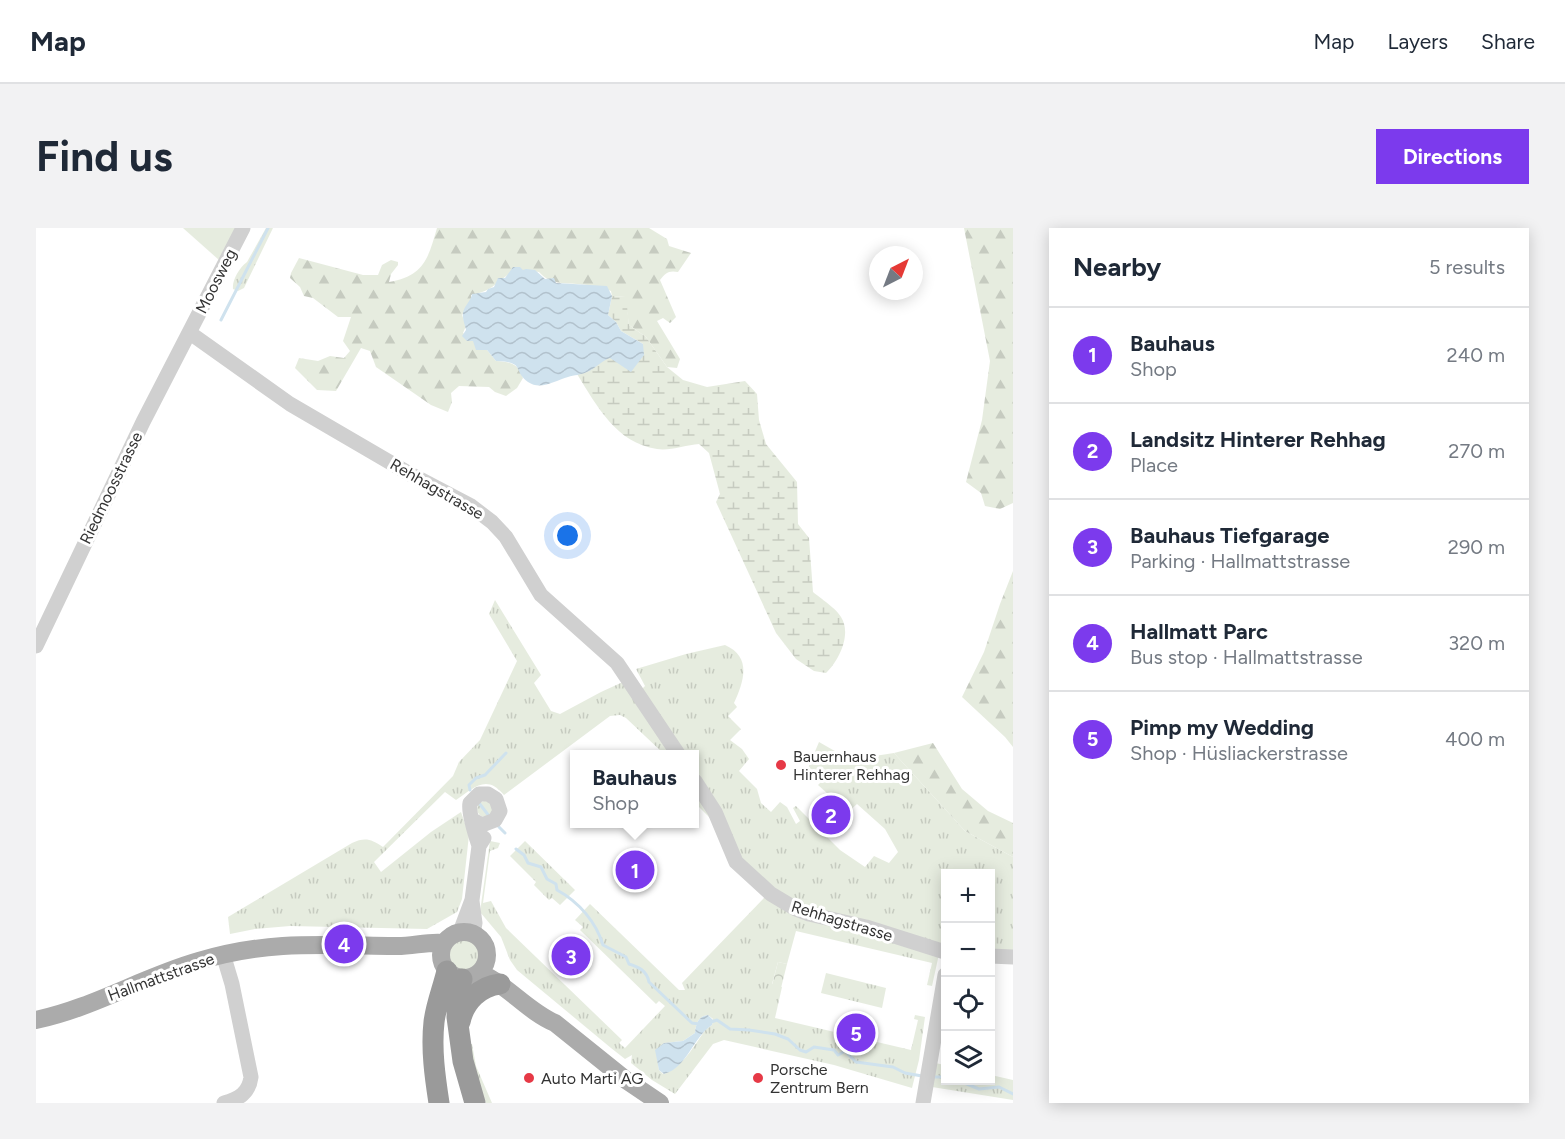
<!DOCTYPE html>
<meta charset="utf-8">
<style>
body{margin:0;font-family:Figtree,sans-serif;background:#f2f2f3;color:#1f2937}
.controls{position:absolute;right:18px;bottom:18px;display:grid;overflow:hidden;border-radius:0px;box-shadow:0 3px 15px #0003}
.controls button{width:54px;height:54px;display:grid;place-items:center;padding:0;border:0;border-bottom:2px solid #e0e1e3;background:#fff;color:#1f2937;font:30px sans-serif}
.compass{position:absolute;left:833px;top:18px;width:54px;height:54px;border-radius:50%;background:#fff;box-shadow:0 3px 15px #0003;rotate:42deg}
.you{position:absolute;left:532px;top:308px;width:21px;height:21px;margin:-15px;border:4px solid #fff;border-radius:50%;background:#1a73e8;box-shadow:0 0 0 9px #1a73e833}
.badge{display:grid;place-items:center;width:39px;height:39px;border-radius:50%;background:#7c3aed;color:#fff;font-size:20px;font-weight:700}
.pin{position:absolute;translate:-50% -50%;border:3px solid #fff;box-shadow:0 2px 6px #0006}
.popup{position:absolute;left:534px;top:522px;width:129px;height:78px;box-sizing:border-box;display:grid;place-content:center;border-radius:0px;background:#fff;filter:drop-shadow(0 2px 4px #0005);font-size:20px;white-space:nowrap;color:#747a83}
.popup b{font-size:22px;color:#1f2937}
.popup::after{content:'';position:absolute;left:50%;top:100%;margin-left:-12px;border:12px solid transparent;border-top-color:#fff}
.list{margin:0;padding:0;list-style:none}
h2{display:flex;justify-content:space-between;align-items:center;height:78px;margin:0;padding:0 24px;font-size:26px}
h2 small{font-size:20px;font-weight:400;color:#747a83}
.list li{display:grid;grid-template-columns:39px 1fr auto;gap:18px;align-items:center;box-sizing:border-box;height:96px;padding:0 24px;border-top:2px solid #e0e1e3}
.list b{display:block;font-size:22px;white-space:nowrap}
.list p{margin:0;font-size:20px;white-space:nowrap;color:#747a83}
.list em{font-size:20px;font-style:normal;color:#747a83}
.icon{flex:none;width:33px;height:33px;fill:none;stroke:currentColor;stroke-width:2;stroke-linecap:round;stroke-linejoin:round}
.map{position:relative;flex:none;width:977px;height:875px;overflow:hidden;border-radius:0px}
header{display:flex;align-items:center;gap:36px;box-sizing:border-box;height:84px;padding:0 30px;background:#fff;border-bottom:2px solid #e0e1e3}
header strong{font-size:28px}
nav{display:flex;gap:33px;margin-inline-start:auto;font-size:21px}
.intro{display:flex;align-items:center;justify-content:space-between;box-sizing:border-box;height:144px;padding:0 36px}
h1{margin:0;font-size:42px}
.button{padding:15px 27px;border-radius:0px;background:#7c3aed;color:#fff;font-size:21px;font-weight:700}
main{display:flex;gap:36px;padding:0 36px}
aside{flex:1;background:#fff;border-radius:0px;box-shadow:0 3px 15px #0003}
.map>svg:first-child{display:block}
</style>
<header>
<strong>Map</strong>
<nav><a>Map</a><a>Layers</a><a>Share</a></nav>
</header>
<div class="intro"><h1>Find us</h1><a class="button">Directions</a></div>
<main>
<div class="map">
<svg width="977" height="875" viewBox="0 0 977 875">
<defs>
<pattern id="grass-tufts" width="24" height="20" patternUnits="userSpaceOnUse" patternTransform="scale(1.5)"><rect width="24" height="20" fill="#e6ecdf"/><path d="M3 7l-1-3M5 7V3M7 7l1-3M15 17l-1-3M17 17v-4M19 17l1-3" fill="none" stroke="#c6cbc0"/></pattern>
<pattern id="forest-firs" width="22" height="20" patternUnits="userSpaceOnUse" patternTransform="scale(1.5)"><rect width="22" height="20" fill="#e6ecdf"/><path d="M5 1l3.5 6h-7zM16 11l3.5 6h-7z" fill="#c6cbc0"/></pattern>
<pattern id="wetland-marsh" width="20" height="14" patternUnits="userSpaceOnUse" patternTransform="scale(1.5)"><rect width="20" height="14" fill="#e6ecdf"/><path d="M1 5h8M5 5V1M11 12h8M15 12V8" fill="none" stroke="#c6cbc0"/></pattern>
<pattern id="park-crowns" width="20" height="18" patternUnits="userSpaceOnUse" patternTransform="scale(1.5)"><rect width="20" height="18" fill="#e6ecdf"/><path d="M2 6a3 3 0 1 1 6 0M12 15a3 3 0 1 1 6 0" fill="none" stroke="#c6cbc0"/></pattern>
<pattern id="water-waves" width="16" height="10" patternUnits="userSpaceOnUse" patternTransform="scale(1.5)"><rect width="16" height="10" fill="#cfe2ee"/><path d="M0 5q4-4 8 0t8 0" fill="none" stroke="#b2c2cd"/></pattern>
</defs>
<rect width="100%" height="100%" fill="#fff"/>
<path fill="url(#grass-tufts)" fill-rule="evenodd" d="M230 0H237L208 60 202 63 197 61C196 52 203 40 211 34Z
M459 372 505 447 498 455 515 483 524 486 565 464 589 453 639 526H628L590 490 584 487 574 488 468 567C450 545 437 561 420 572L409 564 338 634 345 644 395 604 425 584 433 607 426 671 421 684 391 701 254 698 219 701 194 706 192 689 316 615C329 609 335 611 347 619L417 548 423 534 444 512 481 433 453 386Z
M689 417C716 429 708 453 698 475L701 479 692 488 705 501 694 512 706 521 713 531 703 543 721 561 725 575 735 584 744 574 751 579 760 596 764 593 757 580 760 578 804 622 829 639 838 628 853 635 862 624 849 601 821 576 812 584 782 557 786 553 772 540 783 514 811 530 832 529 858 525 929 603 977 629V725L955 724 954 646H909V720L763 680 703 631 684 584 659 545V526H647L605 462 609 458 600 441 650 426Z
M659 558C665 568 673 579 678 590 685 606 689 626 701 639 740 686 783 691 838 705 860 710 881 719 903 726L896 758 891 757 896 735 760 703 751 736 742 734 736 756 746 759 739 790 875 822 882 792 878 791 879 787 889 789 883 832 876 860 798 837 688 812 677 816 639 866 616 852 595 835 596 827 589 831 575 820 481 742 474 732 465 709 444 684 454 613 464 615 462 620 454 623 447 675 455 673 470 700 586 812 583 815 589 820 629 778 623 773 620 776 544 702 547 699 539 692 554 676 643 762H649L646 755 730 668 695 637 676 592 659 575ZM672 787 677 791 676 797 670 801C659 816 646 841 627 846L623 842 620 822 628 815 647 813 659 805C660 796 662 788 672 787Z
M441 581a8 8 0 1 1 16 0a8 8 0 1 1-16 0Z
M489 613 539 662 524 677 516 670 513 672 498 657 500 654 474 628Z
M413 727a16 16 0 1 1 32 0a16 16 0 1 1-32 0Z
M790 745 850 760 846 780 785 765Z
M436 816 440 838 456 875H450L443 861 432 817Z
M899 835 909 837V852H954L955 847 977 852V872L896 859Z"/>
<path fill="url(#forest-firs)" d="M401 0H613L631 11 633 18 655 25 642 44C633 42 629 45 624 52L640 89 634 95 627 90 621 93 644 131 641 140 631 139 610 109 593 97 589 69 576 68 575 63C567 60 559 58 551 57 534 54 516 59 503 44 494 43 481 40 473 46 457 57 456 63 435 67V72L426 87 430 98 427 105 451 122 460 133C475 134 482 135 487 150L481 160 470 168 459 164 453 159 423 158 415 165 416 174 412 184 395 177 340 139 334 123 325 120 300 163 281 162 259 140 263 130 282 133 294 128 308 130 314 123 307 113 315 89H302L277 70 268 68 264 59 254 50 255 45 263 30 327 47H342L346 37 355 32 362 34V37L355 46 353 54C388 48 392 31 401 0Z
M928 0H977V275L964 281 949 278 945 265 930 254 946 192 954 133Z
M977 343V519L969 509 926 469 948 424 964 376Z
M897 515 926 561 952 583 977 595V629L929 603 858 525Z"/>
<path fill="url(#wetland-marsh)" d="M576 68 590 69 593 97 610 109 631 139 647 152 671 159 709 153 721 166 723 192 730 216 761 254 762 296 773 310 777 364C784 370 801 381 805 389 816 406 803 433 790 445L778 443 760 431 740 405 680 274 684 266 673 225 663 216C650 217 634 223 621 221 580 215 561 178 541 146L551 144 565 133 607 116 585 103 580 94 572 87Z"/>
<path fill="url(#park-crowns)" d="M742 734 751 736 745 760 736 757Z"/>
<path fill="#e6ecdf" d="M147 0H200L183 32Z"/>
<path fill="url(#water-waves)" d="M477 39H484L487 42 490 41 499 42 509 51 518 50 520 55 571 58 576 68 572 87 580 94 585 103 607 116 608 127 595 144 574 130C565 133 559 141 551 144 545 147 538 147 532 149 520 152 505 163 492 154 476 142 490 134 460 133L451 122H440L437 113H431L426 108 430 102C429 97 426 90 427 85 428 78 435 73 436 66L450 64 452 61 458 59 462 50H469Z
M672 787 677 792 676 797C657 809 651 840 628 846L623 842 619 822 628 815 647 813 659 805C660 796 662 788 672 787Z"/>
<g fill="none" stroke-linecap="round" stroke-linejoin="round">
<path stroke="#cfe2ee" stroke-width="3" d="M185 92 232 0
M434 562 433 557 440 550 449 547 470 525
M443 575 453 588
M463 599 469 605
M480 621 488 627 492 635 505 639 511 651 520 656 521 662C543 674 560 694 567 717L590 729 593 736C603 739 611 743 613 754L656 795 663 796
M672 795 681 792 694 801 713 802 739 806 752 811 764 822 770 824 778 819 798 822 802 827 809 823 820 834 857 839 869 845 886 848
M895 849H909
M921 852 943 861 963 859 977 866"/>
<path stroke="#d0d0d0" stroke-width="15" d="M154 105 254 176 374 246 435 278 456 294 470 309 505 367 581 435 642 526
M0 418 107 194 207 0
M659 553 679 584 700 634 735 666 760 681 773 686 830 699 909 724
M437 592 446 597 459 592 464 583 460 571 452 566H443L434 575C432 583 440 609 443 618
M436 673 439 695 437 706
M424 704 436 672 443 618 448 610
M187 726 196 756 215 849C213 865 203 871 188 875
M954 728 977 729
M887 875 909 747"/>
<path stroke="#ababab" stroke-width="18" d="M405 727a23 23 0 1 1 46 0a23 23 0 1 1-46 0Z
M444 745C472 757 491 783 519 795L590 852 624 875
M0 792C57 780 107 749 163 733 233 712 287 717 358 718 375 719 391 713 408 715"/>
<path stroke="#9a9a9a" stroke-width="21" d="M426 751 422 766 421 789 427 833 439 875
M424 794C428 774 444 758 464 756
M403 875C399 849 395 821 398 794 400 777 407 760 411 743"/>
</g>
<g fill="#e63946" stroke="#fff" stroke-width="2">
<circle cx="745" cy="537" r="6"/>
<circle cx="493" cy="850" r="6"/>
<circle cx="722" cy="850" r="6"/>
</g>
<g text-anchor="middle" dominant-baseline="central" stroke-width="6" stroke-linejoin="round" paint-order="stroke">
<g font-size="16" fill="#333" stroke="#fff">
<text transform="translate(180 53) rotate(-63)">Moosweg</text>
<text transform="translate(75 260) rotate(-64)">Riedmoosstrasse</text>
<text transform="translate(401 261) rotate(30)">Rehhagstrasse</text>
<text transform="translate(806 693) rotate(17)">Rehhagstrasse</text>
<text transform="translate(125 749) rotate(-20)">Hallmattstrasse</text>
</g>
<g font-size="16" fill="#333" stroke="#fff" text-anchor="start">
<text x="757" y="528">Bauernhaus<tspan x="757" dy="18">Hinterer Rehhag</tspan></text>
<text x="734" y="841">Porsche<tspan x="734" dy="18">Zentrum Bern</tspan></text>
<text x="505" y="850">Auto Marti AG</text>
</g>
</g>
</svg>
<div class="controls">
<button>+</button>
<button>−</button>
<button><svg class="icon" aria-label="locate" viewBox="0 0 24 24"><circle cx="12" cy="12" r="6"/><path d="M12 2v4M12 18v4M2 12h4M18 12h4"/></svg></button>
<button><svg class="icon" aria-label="layers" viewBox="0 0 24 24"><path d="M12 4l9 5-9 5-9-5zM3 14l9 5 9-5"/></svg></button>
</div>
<svg class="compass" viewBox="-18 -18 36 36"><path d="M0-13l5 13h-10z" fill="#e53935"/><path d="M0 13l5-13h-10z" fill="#747a83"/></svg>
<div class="you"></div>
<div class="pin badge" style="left:599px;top:642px">1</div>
<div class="popup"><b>Bauhaus</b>Shop</div>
<div class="pin badge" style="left:795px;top:587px">2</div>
<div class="pin badge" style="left:535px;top:728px">3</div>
<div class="pin badge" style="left:308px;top:716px">4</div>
<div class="pin badge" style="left:820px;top:805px">5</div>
</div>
<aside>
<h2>Nearby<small>5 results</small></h2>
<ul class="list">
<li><span class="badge">1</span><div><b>Bauhaus</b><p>Shop</p></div><em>240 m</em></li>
<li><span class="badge">2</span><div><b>Landsitz Hinterer Rehhag</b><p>Place</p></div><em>270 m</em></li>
<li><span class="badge">3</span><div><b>Bauhaus Tiefgarage</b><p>Parking · Hallmattstrasse</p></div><em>290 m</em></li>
<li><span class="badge">4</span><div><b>Hallmatt Parc</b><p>Bus stop · Hallmattstrasse</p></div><em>320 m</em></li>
<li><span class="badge">5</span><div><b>Pimp my Wedding</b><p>Shop · Hüsliackerstrasse</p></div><em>400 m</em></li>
</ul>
</aside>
</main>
